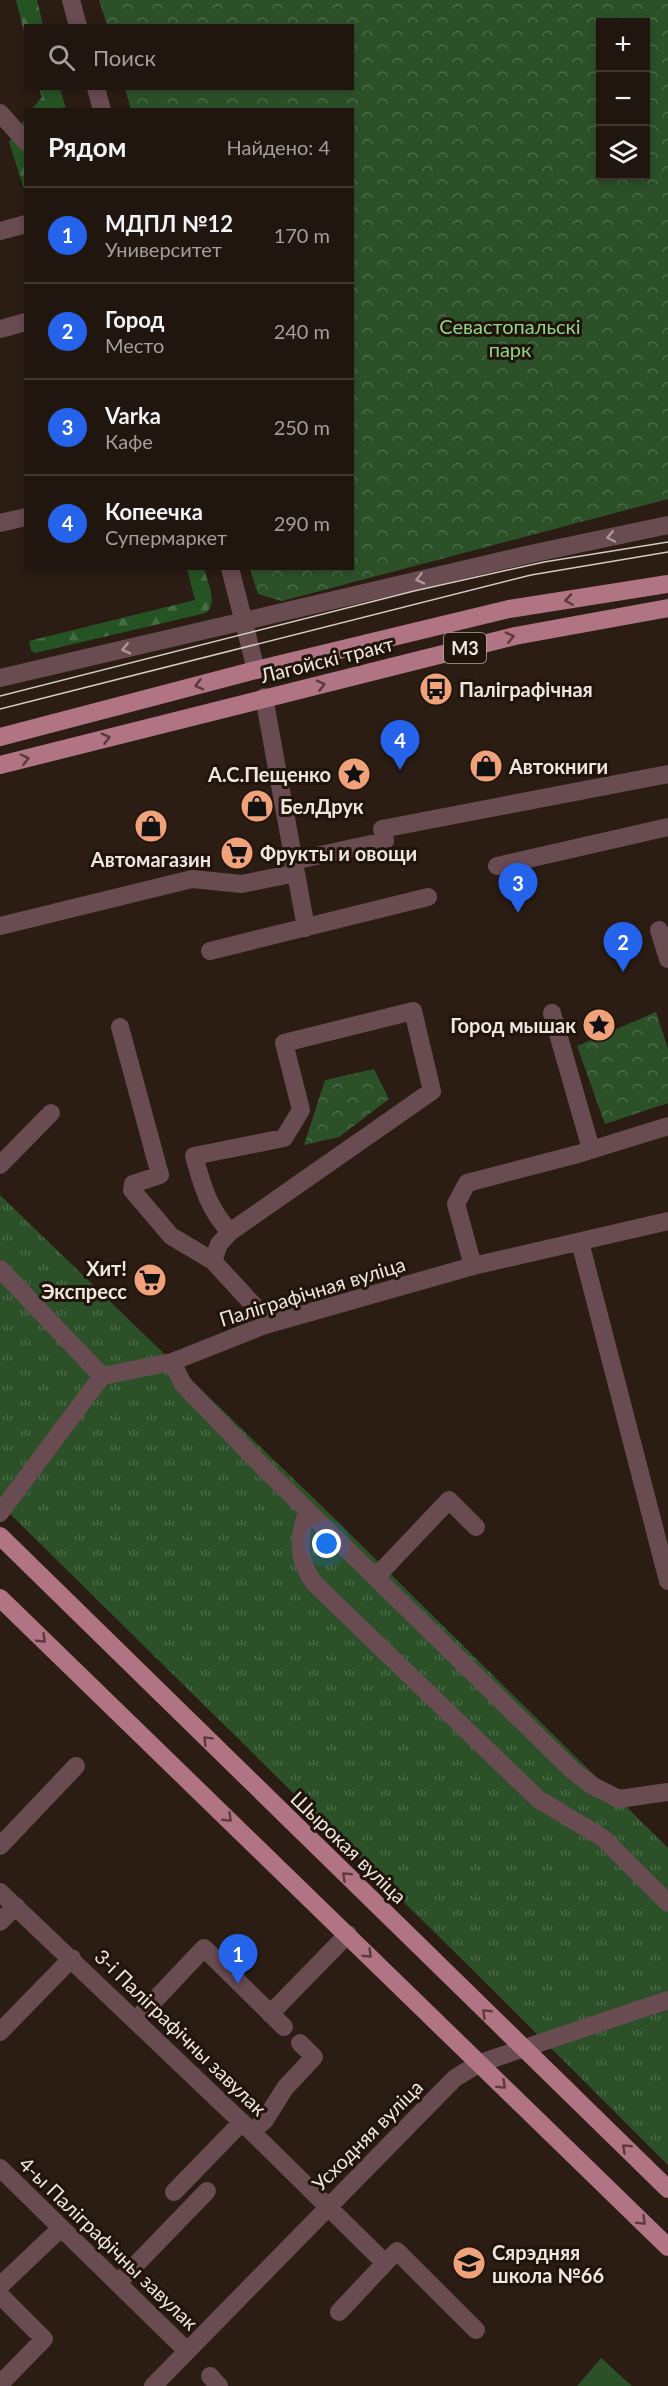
<!DOCTYPE html>
<html lang="ru">
<meta charset="utf-8">
<style>
body{margin:0;font-family:Lato,sans-serif;background:#2d231d;color:#f1f3f6}
.controls{position:absolute;right:18px;top:18px;display:grid;overflow:hidden;border-radius:0px;box-shadow:0 3px 9px #0003}
.controls button{width:54px;height:54px;display:grid;place-items:center;padding:0;border:0;border-bottom:2px solid #3d352f;background:#20160f;color:#f1f3f6;font:30px sans-serif}
.you{position:absolute;left:327px;top:1544px;width:21px;height:21px;margin:-15px;border:4px solid #fff;border-radius:50%;background:#1a73e8;box-shadow:0 0 0 9px #1a73e833}
.badge{display:grid;place-items:center;width:39px;height:39px;border-radius:50%;background:#2563eb;color:#fff;font-size:20px;font-weight:700}
.pin{position:absolute;translate:-50% -50px;filter:drop-shadow(0 2px 3px #0008)}
.pin::after{content:'';position:absolute;top:32px;width:21px;height:18px;background:inherit;clip-path:polygon(0 0,100% 0,50% 100%)}
.list{margin:0;padding:0;list-style:none}
h2{display:flex;justify-content:space-between;align-items:center;height:78px;margin:0;padding:0 24px;font-size:26px}
h2 small{font-size:20px;font-weight:400;color:#a29f9e}
.list li{display:grid;grid-template-columns:39px 1fr auto;gap:18px;align-items:center;box-sizing:border-box;height:96px;padding:0 24px;border-top:2px solid #3d352f}
.list b{display:block;font-size:22px;white-space:nowrap}
.list p{margin:0;font-size:20px;white-space:nowrap;color:#a29f9e}
.list em{font-size:20px;font-style:normal;color:#a29f9e}
.icon{flex:none;width:33px;height:33px;fill:none;stroke:currentColor;stroke-width:2;stroke-linecap:round;stroke-linejoin:round}
.map{position:relative;flex:none;width:668px;height:2386px;overflow:hidden}
.search{position:absolute;background:#20160f;box-shadow:0 3px 9px #0003;left:24px;top:24px;width:330px;height:66px;display:flex;align-items:center;gap:15px;box-sizing:border-box;padding:0 21px;border-radius:0px;color:#a29f9e;font-size:22px}
.panel{position:absolute;background:#20160f;box-shadow:0 3px 9px #0003;left:24px;top:108px;width:330px;height:462px;border-radius:0px}
.map>svg:first-child{display:block}
</style>
<div class="map">
<svg width="668" height="2386" viewBox="0 0 668 2386">
<defs>
<pattern id="grass-tufts" width="24" height="20" patternUnits="userSpaceOnUse" patternTransform="scale(1.5)"><rect width="24" height="20" fill="#2c5129"/><path d="M3 7l-1-3M5 7V3M7 7l1-3M15 17l-1-3M17 17v-4M19 17l1-3" fill="none" stroke="#4b6a48"/></pattern>
<pattern id="forest-firs" width="22" height="20" patternUnits="userSpaceOnUse" patternTransform="scale(1.5)"><rect width="22" height="20" fill="#265323"/><path d="M5 1l3.5 6h-7zM16 11l3.5 6h-7z" fill="#466c43"/></pattern>
<pattern id="park-crowns" width="20" height="18" patternUnits="userSpaceOnUse" patternTransform="scale(1.5)"><rect width="20" height="18" fill="#2c5129"/><path d="M2 6a3 3 0 1 1 6 0M12 15a3 3 0 1 1 6 0" fill="none" stroke="#4b6a48"/></pattern>
</defs>
<rect width="100%" height="100%" fill="#2b1d14"/>
<path fill="url(#grass-tufts)" d="M0 1195 334 1518 668 1848V2165L494 1991 0 1504Z"/>
<path fill="url(#forest-firs)" d="M16 0H37L43 25 26 26 25 36Z
M39 89H60L66 109H32L42 97Z
M25 119V192L9 142Z
M187 569H204C208 583 218 602 206 613L35 653 31 650 29 641 195 600Z"/>
<path fill="url(#park-crowns)" fill-rule="evenodd" d="M99 0H668V499L282 601 258 594 250 569 352 568V110L131 109 125 89 352 88V26L107 25ZM600 22H646V176H600Z
M656 1012 668 1049V1103L605 1124 577 1046Z
M374 1069 389 1099 339 1137 304 1145 325 1080Z"/>
<path fill="#2c5129" d="M601 2358 632 2386H577Z"/>
<g fill="none" stroke-linecap="round" stroke-linejoin="round">
<path stroke="#694b52" stroke-width="18" d="M71 0 78 26
M96 88 102 110
M0 113 26 142
M0 231 26 224
M0 329 26 322
M0 523 26 517
M230 568 256 670
M0 678 535 553 668 525
M293 861 385 841 382 829 668 774
M497 866 668 827
M296 873 306 928
M0 926 192 879 242 884 296 873 264 697
M659 930 668 959
M210 951 428 897
M552 1013 591 1149
M120 1027 160 1175 133 1184 132 1190 171 1236 213 1261
M0 1165 51 1113
M230 1232 432 1091 413 1011 284 1043 301 1110 284 1138 194 1156C203 1187 208 1208 230 1232L219 1244 213 1261 258 1310 265 1325
M580 1242 668 1581
M473 1266 456 1204 467 1183 578 1154 668 1126
M0 1269 102 1376
M172 1362 183 1384 265 1469 572 1770 593 1786 619 1799 668 1792
M308 1511C297 1537 297 1561 315 1584L538 1799 603 1838 668 1903
M0 1513 102 1376 172 1362 265 1325 473 1266 668 1221
M376 1577 449 1500 476 1527
M0 1846 76 1766
M0 1892 252 2132 385 2263 339 2312
M0 1922 16 1906
M270 2014 348 1934
M136 2020 204 1948 284 2027
M0 2032 72 1958
M252 2132 265 2120 285 2088 314 2057 300 2043
M0 2168 187 2351
M174 2192 242 2122
M385 2263 397 2251 476 2330
M118 2283 207 2191
M0 2286 61 2228
M0 2295 44 2339 0 2384
M210 2376 219 2386
M153 2386 455 2078 480 2063 668 2000"/>
<path stroke="#b07484" stroke-width="18" d="M0 737 256 670 509 609 668 584
M0 765 515 636 668 608
M0 1536 668 2189
M0 1598 668 2247"/>
<path stroke="#d4cac4" stroke-width="1.5" d="M0 696 414 591 544 562 668 542
M0 709 531 575 668 552"/>
</g>
<defs><path id="oneway-chevron" d="M-2-3.5L2.5 0L-2 3.5" fill="none" stroke-width="1.6" stroke-linecap="round" stroke-linejoin="round" transform="scale(1.5)"/></defs>
<g stroke="#ac9899">
<use href="#oneway-chevron" transform="translate(611 537) rotate(168)"/>
<use href="#oneway-chevron" transform="translate(420 579) rotate(167)"/>
<use href="#oneway-chevron" transform="translate(126 649) rotate(167)"/>
</g>
<g stroke="#5a3a3b">
<use href="#oneway-chevron" transform="translate(569 600) rotate(171)"/>
<use href="#oneway-chevron" transform="translate(510 637) rotate(-13)"/>
<use href="#oneway-chevron" transform="translate(199 685) rotate(165)"/>
<use href="#oneway-chevron" transform="translate(321 685) rotate(-14)"/>
<use href="#oneway-chevron" transform="translate(106 738) rotate(-14)"/>
<use href="#oneway-chevron" transform="translate(25 759) rotate(-14)"/>
<use href="#oneway-chevron" transform="translate(42 1639) rotate(44)"/>
<use href="#oneway-chevron" transform="translate(207 1740) rotate(-135)"/>
<use href="#oneway-chevron" transform="translate(228 1818) rotate(44)"/>
<use href="#oneway-chevron" transform="translate(346 1876) rotate(-136)"/>
<use href="#oneway-chevron" transform="translate(368 1954) rotate(44)"/>
<use href="#oneway-chevron" transform="translate(486 2013) rotate(-136)"/>
<use href="#oneway-chevron" transform="translate(502 2085) rotate(44)"/>
<use href="#oneway-chevron" transform="translate(626 2148) rotate(-136)"/>
<use href="#oneway-chevron" transform="translate(642 2221) rotate(44)"/>
</g>
<defs>
<g id="bus-disc" transform="scale(1.725)"><circle r="9.5" fill="#f0a27a" stroke="#21140b"/><path d="M-5-6H5V4H4V6H2V4H-2V6H-4V4H-5ZM-3.5-4V0h7V-4ZM-3.5 1.2v1.5H-2V1.2ZM2 1.2v1.5H3.5V1.2Z" fill="#111"/></g>
<g id="shop-disc" transform="scale(1.725)"><circle r="9.5" fill="#f0a27a" stroke="#21140b"/><path d="M-5-2.5h2.3a2.7 3.5 0 0 1 5.4 0H5L5.5 6h-11ZM-1.5-2.5h3a1.5 2.3 0 0 0-3 0Z" fill="#111"/></g>
<g id="sight-disc" transform="scale(1.725)"><circle r="9.5" fill="#f0a27a" stroke="#21140b"/><path d="M0-6L1.8-2.2L6-1.7L2.9 1.2L3.7 5.4L0 3.3L-3.7 5.4L-2.9 1.2L-6-1.7L-1.8-2.2Z" fill="#111"/></g>
<g id="supermarket-disc" transform="scale(1.725)"><circle r="9.5" fill="#f0a27a" stroke="#21140b"/><path d="M-6-5.5h2.5l.6 2H6L4.5 2H-2.5L-4.4-4H-6ZM-1.5 3.2a1.3 1.3 0 1 0 .1 0ZM3 3.2a1.3 1.3 0 1 0 .1 0Z" fill="#111"/></g>
<g id="school-disc" transform="scale(1.725)"><circle r="9.5" fill="#f0a27a" stroke="#21140b"/><path d="M0-5L7-2L0 1L-7-2ZM-4 1L0 2.5L4 1V4Q0 6-4 4Z" fill="#111"/></g>
</defs>
<g fill-rule="evenodd">
<use href="#bus-disc" x="436" y="689"/>
<use href="#shop-disc" x="486" y="766"/>
<use href="#sight-disc" x="354" y="774"/>
<use href="#shop-disc" x="257" y="806"/>
<use href="#shop-disc" x="151" y="826"/>
<use href="#supermarket-disc" x="237" y="853"/>
<use href="#sight-disc" x="599" y="1025"/>
<use href="#supermarket-disc" x="150" y="1280"/>
<use href="#school-disc" x="469" y="2263"/>
</g>
<g text-anchor="middle" dominant-baseline="central" stroke-width="6" stroke-linejoin="round" paint-order="stroke">
<rect fill="#21140b" stroke="#b1a7a0" stroke-width="1.5" x="444" y="633" width="42" height="30" rx="4.5"/>
<g font-size="18" font-weight="bold" fill="#efe6e0">
<text x="465" y="648">М3</text>
</g>
<g font-size="20" fill="#91d38a" stroke="#21140b">
<text x="510" y="326">Севастопальскі<tspan x="510" dy="23">парк</tspan></text>
</g>
<g font-size="20" fill="#efe6e0" stroke="#21140b">
<text transform="translate(327 659) rotate(-14)">Лагойскі тракт</text>
<text transform="translate(312 1291) rotate(-17)">Паліграфічная вуліца</text>
<text transform="translate(349 1847) rotate(44)">Шырокая вуліца</text>
<text transform="translate(181 2032) rotate(44)">3-і Паліграфічны завулак</text>
<text transform="translate(367 2135) rotate(-45)">Усходняя вуліца</text>
<text transform="translate(109 2243) rotate(44)">4-ы Паліграфічны завулак</text>
</g>
<g font-size="20" font-weight="bold" fill="#efe6e0" stroke="#21140b" text-anchor="start">
<text x="459" y="689">Паліграфічная</text>
<text x="509" y="766">Автокниги</text>
<text x="331" y="774" text-anchor="end">А.С.Пещенко</text>
<text x="280" y="806">БелДрук</text>
<text x="260" y="853">Фрукты и овощи</text>
<text x="151" y="859" text-anchor="middle">Автомагазин</text>
<text x="576" y="1025" text-anchor="end">Город мышак</text>
<text x="127" y="1268" text-anchor="end">Хит!<tspan x="127" dy="23">Экспресс</tspan></text>
<text x="492" y="2252">Сярэдняя<tspan x="492" dy="23">школа №66</tspan></text>
</g>
</g>
</svg>
<div class="controls">
<button>+</button>
<button>−</button>
<button><svg class="icon" aria-label="layers" viewBox="0 0 24 24"><path d="M12 4l9 5-9 5-9-5zM3 14l9 5 9-5"/></svg></button>
</div>
<div class="you"></div>
<div class="pin badge" style="left:238px;top:1984px">1</div>
<div class="pin badge" style="left:623px;top:972px">2</div>
<div class="pin badge" style="left:518px;top:913px">3</div>
<div class="pin badge" style="left:400px;top:770px">4</div>
<div class="search"><svg class="icon" aria-label="search" viewBox="0 0 24 24"><circle cx="10" cy="10" r="6"/><path d="M15 15l6 6"/></svg>Поиск</div>
<section class="panel">
<h2>Рядом<small>Найдено: 4</small></h2>
<ul class="list">
<li><span class="badge">1</span><div><b>МДПЛ №12</b><p>Университет</p></div><em>170 m</em></li>
<li><span class="badge">2</span><div><b>Город</b><p>Место</p></div><em>240 m</em></li>
<li><span class="badge">3</span><div><b>Varka</b><p>Кафе</p></div><em>250 m</em></li>
<li><span class="badge">4</span><div><b>Копеечка</b><p>Супермаркет</p></div><em>290 m</em></li>
</ul>
</section>
</div>
